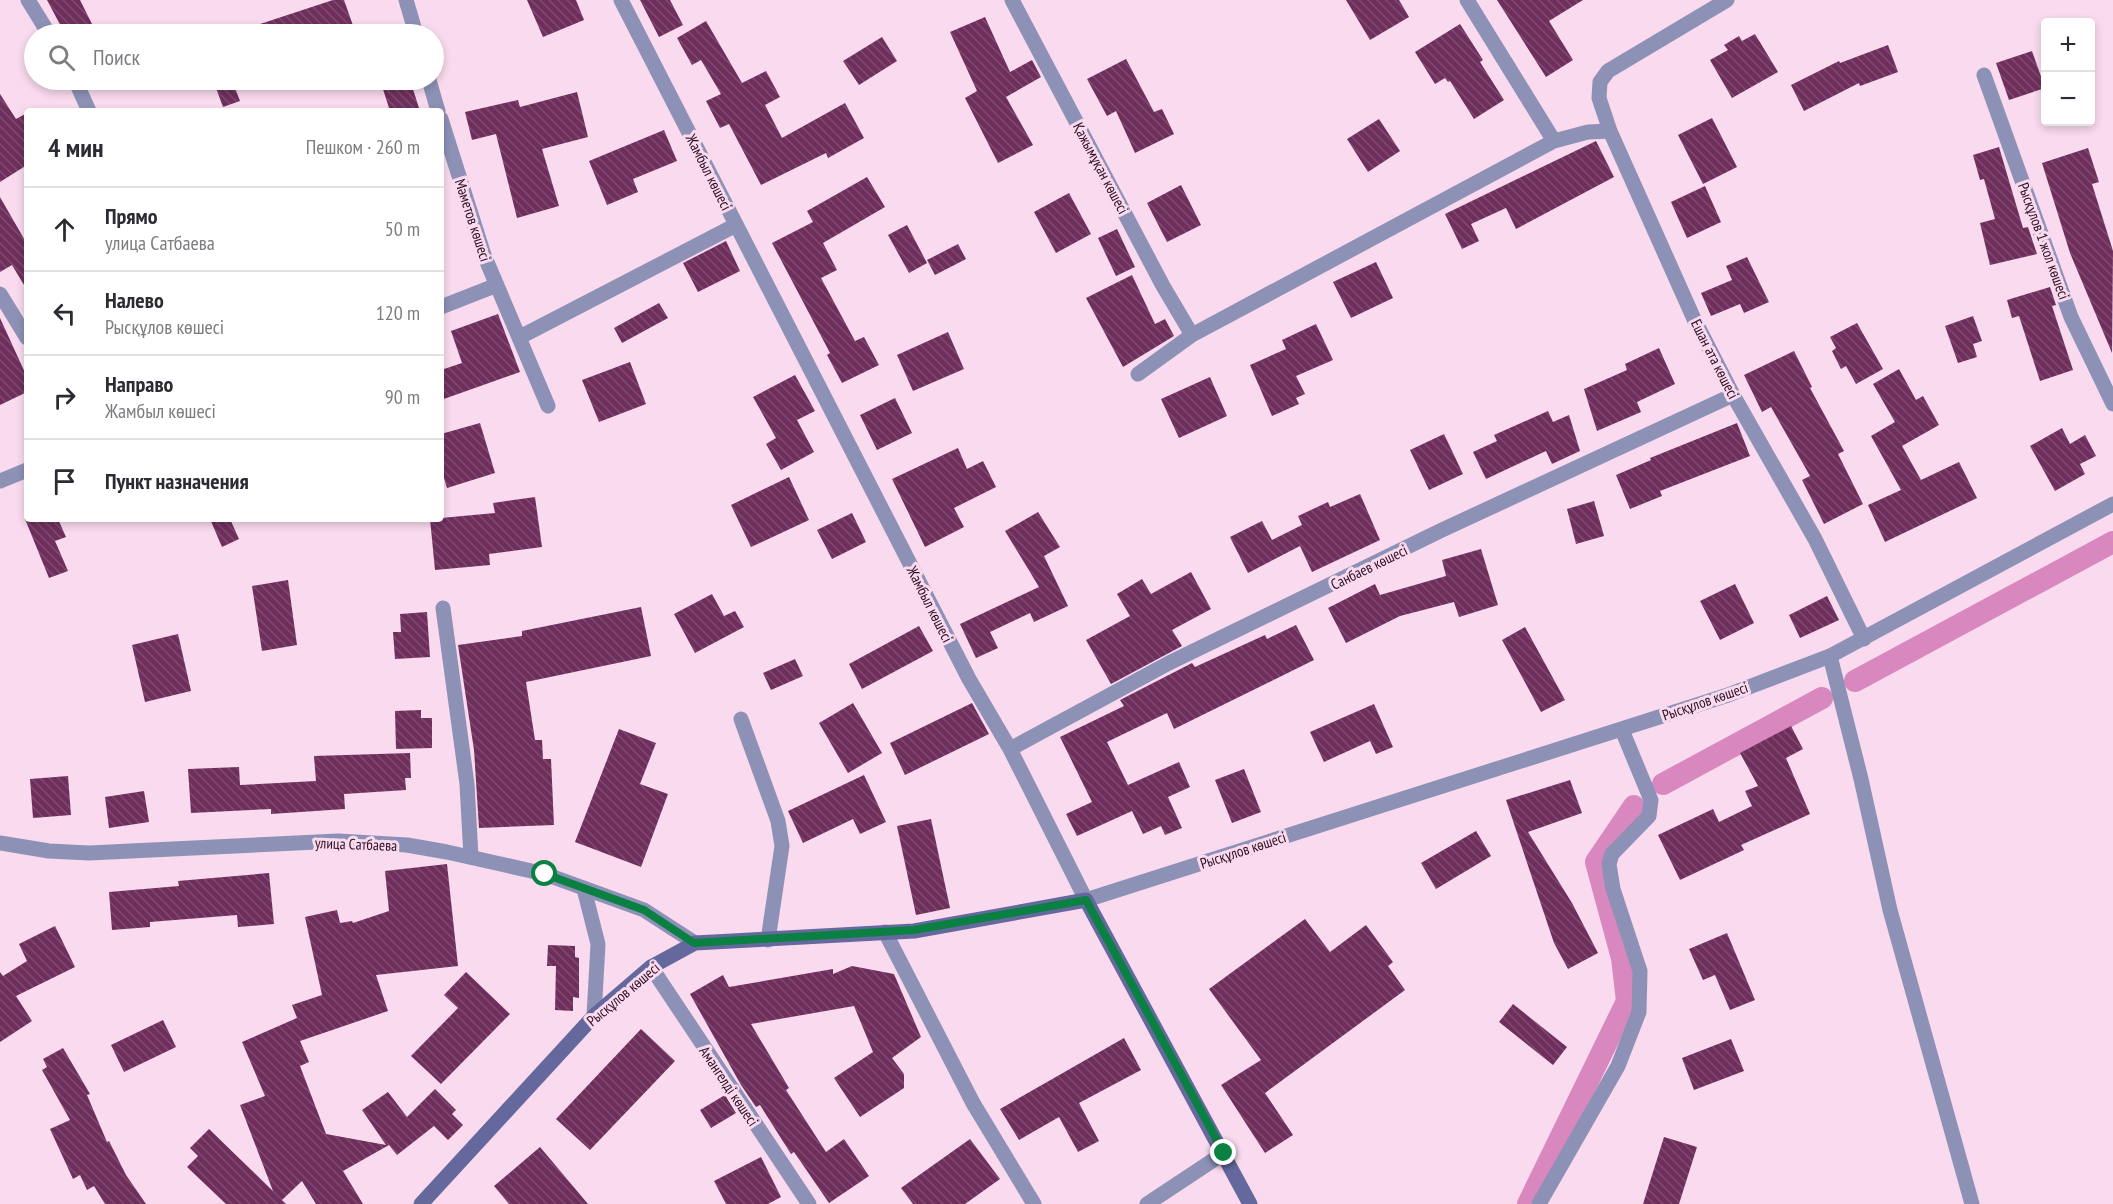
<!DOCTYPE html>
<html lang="ru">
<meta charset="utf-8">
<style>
body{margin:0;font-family:"PT Sans Narrow",sans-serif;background:#f2f2f3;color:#2b2b33}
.controls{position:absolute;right:18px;top:18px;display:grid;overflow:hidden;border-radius:6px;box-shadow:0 3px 9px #0003}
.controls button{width:54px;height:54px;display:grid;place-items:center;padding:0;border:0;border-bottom:2px solid #e1e1e2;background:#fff;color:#2b2b33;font:30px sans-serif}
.stop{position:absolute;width:18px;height:18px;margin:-14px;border:4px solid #0b8043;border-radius:50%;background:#fff}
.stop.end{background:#0b8043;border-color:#fff;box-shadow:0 2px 6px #0008}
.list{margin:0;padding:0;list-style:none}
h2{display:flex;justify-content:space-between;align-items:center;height:78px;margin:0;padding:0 24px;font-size:26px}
h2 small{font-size:20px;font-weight:400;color:#7c7c81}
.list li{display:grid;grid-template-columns:39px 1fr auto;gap:18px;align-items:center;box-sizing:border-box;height:84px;padding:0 24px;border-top:2px solid #e1e1e2}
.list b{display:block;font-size:22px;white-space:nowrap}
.list p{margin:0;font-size:20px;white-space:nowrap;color:#7c7c81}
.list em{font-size:20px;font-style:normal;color:#7c7c81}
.icon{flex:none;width:33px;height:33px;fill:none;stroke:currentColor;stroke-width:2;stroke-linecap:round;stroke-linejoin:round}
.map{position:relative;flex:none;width:2113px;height:1204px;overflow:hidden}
.search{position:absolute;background:#fff;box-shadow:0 3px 9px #0003;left:24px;top:24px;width:420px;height:66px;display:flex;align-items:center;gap:15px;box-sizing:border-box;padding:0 21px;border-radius:33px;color:#7c7c81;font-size:22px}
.panel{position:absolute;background:#fff;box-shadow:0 3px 9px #0003;left:24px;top:108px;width:420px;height:414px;border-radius:6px}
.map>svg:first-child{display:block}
</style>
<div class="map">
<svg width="2113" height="1204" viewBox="0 0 2113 1204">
<defs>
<pattern id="building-back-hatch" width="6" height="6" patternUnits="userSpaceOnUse" patternTransform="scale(1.5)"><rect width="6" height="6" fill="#6f2f5d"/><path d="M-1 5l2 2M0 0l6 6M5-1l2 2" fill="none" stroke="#7f4a70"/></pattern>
</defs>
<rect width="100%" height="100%" fill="#f9daee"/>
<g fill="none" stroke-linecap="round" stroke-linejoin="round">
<path stroke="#d888be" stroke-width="22" d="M1855 681 2113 542
M1663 784 1822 698
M1528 1204 1627 1001 1622 958 1596 862 1634 806"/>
</g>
<path fill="url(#building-back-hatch)" d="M47 0H80L97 34H65Z
M333 0H344L356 34H239V31Z
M527 0H576L584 20 543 37Z
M640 0H670L683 25 659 37Z
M1346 0H1399L1409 17 1370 40Z
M1497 0H1583L1549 21 1573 60 1546 77Z
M985 17 1010 72 1032 60 1041 77 1006 97 1033 145 998 163 965 98 977 91 950 32Z
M706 21 742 83 766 71 780 97 765 105 782 138 845 103 864 138 828 158 826 153 761 185 729 124 720 128 706 101 721 94 701 60 692 65 677 38Z
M1460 24 1483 60 1480 62 1504 100 1474 119 1450 81 1448 82 1445 78 1435 84 1415 52Z
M1755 34 1778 72 1732 98 1710 60 1728 50 1724 45 1739 36 1742 41Z
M882 37 897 61 859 85 843 61Z
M1888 45 1898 72 1860 86 1859 83 1804 111 1791 85 1839 61 1840 63Z
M2032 51 2045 88 2009 100 1996 63Z
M1126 59 1154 112 1162 109 1174 134 1135 153 1116 111 1107 116 1087 79Z
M213 80H232L240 101 223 107Z
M380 80H410L420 111H390Z
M577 92 588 137 542 149 559 206 517 218 496 134 472 140 465 112 518 100 520 107Z
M0 94 16 119 27 113V165L0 182Z
M1712 118 1737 167 1703 184 1678 135Z
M1379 119 1400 151 1368 172 1347 139Z
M664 130 677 161 633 179 638 192 607 205 589 161Z
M1596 141 1614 177 1516 229 1506 208 1471 224 1479 241 1462 249 1445 214Z
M1999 147 2023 228 2028 227 2037 254 1990 265 1980 223 1995 219 1984 179 1980 180 1973 155Z
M2088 148 2099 182 2092 184 2113 251 2112 353 2070 253 2042 163Z
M867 177 885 207 823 243 837 270 821 278 855 341 864 337 879 365 842 383 827 355 830 353 772 243 813 222 807 211Z
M1181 185 1201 225 1167 242 1147 203Z
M1705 186 1721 222 1687 238 1671 202Z
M1069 193 1091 234 1056 253 1034 212Z
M0 197 27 244V290L12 265 0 272Z
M907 225 927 263 909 273 888 235Z
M1117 229 1135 267 1116 276 1098 238Z
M726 241 740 271 698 292 683 263Z
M958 244 966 259 935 275 927 260Z
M1747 257 1769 302 1744 313 1740 304 1711 316 1701 293 1732 280 1726 266Z
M1376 262 1393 298 1351 318 1333 282Z
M1132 275 1155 324 1165 319 1174 336 1123 367 1086 298Z
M2050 287 2056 305 2052 306 2073 370 2040 381 2019 316 2012 318 2007 300Z
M659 303 668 318 622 343 614 328Z
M498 314 520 372 441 400V370L462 363 451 331Z
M1973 316 1982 341 1973 344 1977 357 1958 363 1945 326Z
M0 318 27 377V392L0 405Z
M1857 323 1883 369 1856 384 1846 366 1841 369 1832 351 1836 348 1830 337Z
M1316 324 1333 360 1296 376 1305 394 1296 398 1299 404 1272 416 1250 365 1286 349 1282 340Z
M948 332 964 369 913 391 897 355Z
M1659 348 1675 384 1637 402 1641 412 1597 431 1584 389 1627 370 1625 364Z
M1794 351 1812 387 1810 388 1844 451 1838 454 1863 504 1824 524 1802 480 1810 476 1771 407 1762 412 1744 375Z
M630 362 646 404 599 422 582 380Z
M1899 369 1916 400 1923 396 1939 425 1902 446 1921 480 1959 462 1977 498 1885 542 1868 505 1901 490 1871 436 1895 422 1873 384Z
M795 375 815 411 797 420 814 452 781 470 766 444 776 438 753 397Z
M1210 377 1227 416 1179 438 1161 399Z
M895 398 912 433 877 450 860 415Z
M1548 411 1553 422 1569 415 1580 451 1552 464 1546 451 1486 479 1473 452 1497 441 1494 435Z
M480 423 495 473 447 488 441 468V434Z
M1737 423 1750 456 1660 491 1662 496 1630 509 1616 475 1651 460 1650 458Z
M2062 428 2070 444 2085 435 2096 456 2080 464 2085 474 2055 491 2030 446Z
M1444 434 1463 474 1429 490 1410 450Z
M958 448 967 469 983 461 996 487 954 508 964 527 925 547 892 479Z
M789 477 809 520 751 547 731 505Z
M1360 494 1380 540 1312 572 1300 546 1248 573 1230 537 1262 521 1272 540 1302 525 1298 516 1328 502 1330 507Z
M535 497 542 547 489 554 490 565 435 570 430 519 495 513 493 503Z
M1594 501 1604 536 1576 544 1567 509Z
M1038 512 1060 547 1044 556 1068 606 1034 622 1030 613 990 632 998 648 976 658 960 624 1039 587 1005 531Z
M852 513 866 542 832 559 817 530Z
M25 519H58L66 537 55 541 68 571 49 578Z
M210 519H230L239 539 222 547Z
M1481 549 1498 605 1459 617 1454 602 1400 616 1346 643 1328 608 1375 584 1380 595 1446 576 1442 560Z
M1191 572 1211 609 1172 630 1182 646 1111 684 1086 640 1130 616 1117 594 1142 579 1151 594Z
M288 580 297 645 262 651 252 586Z
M1735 584 1754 623 1720 640 1700 601Z
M712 594 724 616 735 611 744 627 695 653 674 614Z
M1827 596 1839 620 1800 638 1789 615Z
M641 607 651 656 526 682 535 740H542L543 759H551L554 825 479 828 474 750 458 645 522 636V631Z
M427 612 430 657 395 659 393 632H401L400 614Z
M1296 625 1314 660 1174 729 1167 713 1107 742 1128 785 1179 762 1190 787 1168 797 1182 828 1165 835 1161 826 1143 834 1132 811 1077 836 1066 814 1092 802 1060 737 1124 706 1120 700 1192 663 1195 667 1265 635 1267 639Z
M919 626 933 651 862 689 849 664Z
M1525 627 1565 700 1541 712 1502 640Z
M178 634 191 691 145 702 132 645Z
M795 659 803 676 771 690 763 673Z
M853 703 882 753 848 773 819 723Z
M972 703 989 734 905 775 890 743Z
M1374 704 1393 747 1376 754 1370 741 1324 762 1310 732Z
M421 710V718H432V748L396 749 395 711Z
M1791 726 1803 749 1786 758 1810 814 1741 845 1744 850 1680 880 1658 835 1713 809 1719 822 1752 806 1745 791 1758 786 1740 753Z
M619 729 656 743 640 784 668 794 641 867 575 842Z
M410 753 411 778H405L406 790 344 794 345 809 271 814V809L191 813 188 769 239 767 240 785 316 781 314 756Z
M1244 769 1261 812 1232 823 1215 780Z
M864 775 886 822 860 834 853 819 803 843 788 811Z
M68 776 71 815 33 818 30 779Z
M1570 780 1582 813 1528 832 1572 903 1598 953 1568 969 1554 943 1506 800Z
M144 791 149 822 109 828 105 797Z
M931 819 950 908 916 915 897 826Z
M1476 831 1491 856 1436 889 1421 863Z
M447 864 458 966 376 975 388 1011 300 1041 309 1062 300 1066 326 1134 386 1145 362 1110 388 1092 407 1117 435 1089 456 1110 452 1114 463 1125 448 1140 434 1126 397 1155 389 1145 343 1171 363 1204H316L302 1181 282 1200 286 1204H226L187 1167 198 1156 190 1148 209 1129 273 1191 240 1105 265 1096 242 1042 297 1018 292 1005 322 995 305 917 337 910 340 923 352 921 353 923 389 911 385 871Z
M269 873 274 924 238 927 237 915 150 922V927L112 930 109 892 179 886 178 881Z
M1305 919 1330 952 1366 925 1393 962 1388 966 1405 990 1265 1093 1293 1135 1265 1153 1221 1085 1261 1060 1209 989Z
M55 926 75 967 16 996 32 1021 0 1042V972L3 976 27 961 19 944Z
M1727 933 1755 1000 1730 1010 1715 975 1703 980 1689 949Z
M548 945 575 946V957L579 958V998L573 997V1011L555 1010 556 966H547Z
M852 966 894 974 921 1037 892 1058 904 1074V1088L860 1117 834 1078 873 1052 854 1006 751 1024 789 1088 786 1090 826 1152 844 1139 869 1176 829 1203 794 1152 791 1154 760 1105 756 1107 741 1085 690 994 723 975 729 987 833 969V974Z
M466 972 510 1014 441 1084 411 1056 458 1008 444 995Z
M1513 1004 1567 1047 1553 1065 1499 1022Z
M163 1020 176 1047 124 1072 111 1045Z
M641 1029 675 1061 590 1150 556 1119Z
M1124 1038 1141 1070 1079 1103 1099 1141 1078 1152 1059 1117 1019 1140 1000 1109Z
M1731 1039 1744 1071 1694 1090 1682 1058Z
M63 1048 90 1094 87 1095 107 1142 109 1141 126 1175 146 1204H105L94 1186 87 1190 80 1175 73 1179 50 1129 70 1120 42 1070 47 1067 43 1059Z
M725 1095 736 1113 711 1128 700 1110Z
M1664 1137 1697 1147 1679 1204H1643Z
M970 1139 1000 1179 965 1204H913L901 1188Z
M540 1147 588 1204H509L494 1186Z
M761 1157 781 1197 768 1204H726L714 1181Z"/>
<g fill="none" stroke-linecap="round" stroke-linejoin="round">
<path stroke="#8d91b5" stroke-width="15" d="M28 0 49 34
M406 0 416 34
M621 0 969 679 1010 749 1086 900
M1012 0 1163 286 1192 335
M1467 0 1554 141
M1727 0 1608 71 1600 82 1599 98 1610 131 1694 319 1733 395 1815 539 1864 639
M1984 75 2071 317 2113 404
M75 80 89 111
M429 80 438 111
M441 119 484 255 548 406
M0 294 27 338
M441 307 497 285
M520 337 736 225
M1138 374 1192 335 1554 141 1588 132 1610 131
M0 481 27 470
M443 608 467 784 471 857
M1830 656 1861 779 1890 910 1972 1204
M741 719 778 821 782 846 768 940
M1010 749 1169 663 1442 530 1733 395
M885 932 973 1103 1034 1204
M651 967 809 1204
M1147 1204 1224 1153
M1539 1204 1618 1066 1639 1012 1640 971 1613 889 1609 864 1612 854 1649 816 1651 800 1622 730"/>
<path stroke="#8d91b5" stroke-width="15" d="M0 843 49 851 89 853 338 841 407 845 447 852 545 874 644 910 695 943
M584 889 598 944 594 1016
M1086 900 1728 695 1830 656 2113 504"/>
<path stroke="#64689c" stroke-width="15" d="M421 1204 594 1016 651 967 695 943 914 931 1086 900 1250 1204"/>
</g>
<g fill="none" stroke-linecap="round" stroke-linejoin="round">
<path stroke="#0b8043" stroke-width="8" d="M545 874 644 910 694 943 914 930 1086 900 1224 1153"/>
</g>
<g text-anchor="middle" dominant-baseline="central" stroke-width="6" stroke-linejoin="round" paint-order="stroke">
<g font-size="15" fill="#2c1024" stroke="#f9daee">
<text transform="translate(1101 168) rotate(62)">Қажымұқан көшесі</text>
<text transform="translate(709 172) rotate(63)">Жамбыл көшесі</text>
<text transform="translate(473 220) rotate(72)">Мәметов көшесі</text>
<text transform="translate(2044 241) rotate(70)">Рысқұлов 1 жол көшесі</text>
<text transform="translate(1715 359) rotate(63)">Ешан ата көшесі</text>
<text transform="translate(1369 567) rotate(-26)">Санбаев көшесі</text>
<text transform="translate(930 604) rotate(63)">Жамбыл көшесі</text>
<text transform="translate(1705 701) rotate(-19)">Рысқұлов көшесі</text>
<text transform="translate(356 844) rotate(2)">улица Сатбаева</text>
<text transform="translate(1243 850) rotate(-18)">Рысқұлов көшесі</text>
<text transform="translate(623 994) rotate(-40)">Рысқұлов көшесі</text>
<text transform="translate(729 1086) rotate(56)">Амангелді көшесі</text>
</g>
</g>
</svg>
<div class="controls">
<button>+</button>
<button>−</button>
</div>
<div class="stop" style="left:545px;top:874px"></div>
<div class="stop end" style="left:1224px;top:1153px"></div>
<div class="search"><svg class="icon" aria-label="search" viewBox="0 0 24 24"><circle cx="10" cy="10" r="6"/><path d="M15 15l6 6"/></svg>Поиск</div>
<section class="panel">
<h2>4 мин<small>Пешком · 260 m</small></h2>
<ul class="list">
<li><svg class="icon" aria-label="ahead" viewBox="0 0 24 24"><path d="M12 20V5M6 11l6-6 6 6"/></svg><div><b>Прямо</b><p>улица Сатбаева</p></div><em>50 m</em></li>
<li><svg class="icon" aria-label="left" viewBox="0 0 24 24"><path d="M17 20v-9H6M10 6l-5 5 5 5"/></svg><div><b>Налево</b><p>Рысқұлов көшесі</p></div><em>120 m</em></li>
<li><svg class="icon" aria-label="right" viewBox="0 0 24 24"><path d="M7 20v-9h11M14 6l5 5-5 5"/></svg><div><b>Направо</b><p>Жамбыл көшесі</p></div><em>90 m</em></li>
<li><svg class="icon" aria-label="arrive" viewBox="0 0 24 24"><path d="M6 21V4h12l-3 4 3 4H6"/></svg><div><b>Пункт назначения</b></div></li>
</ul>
</section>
</div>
